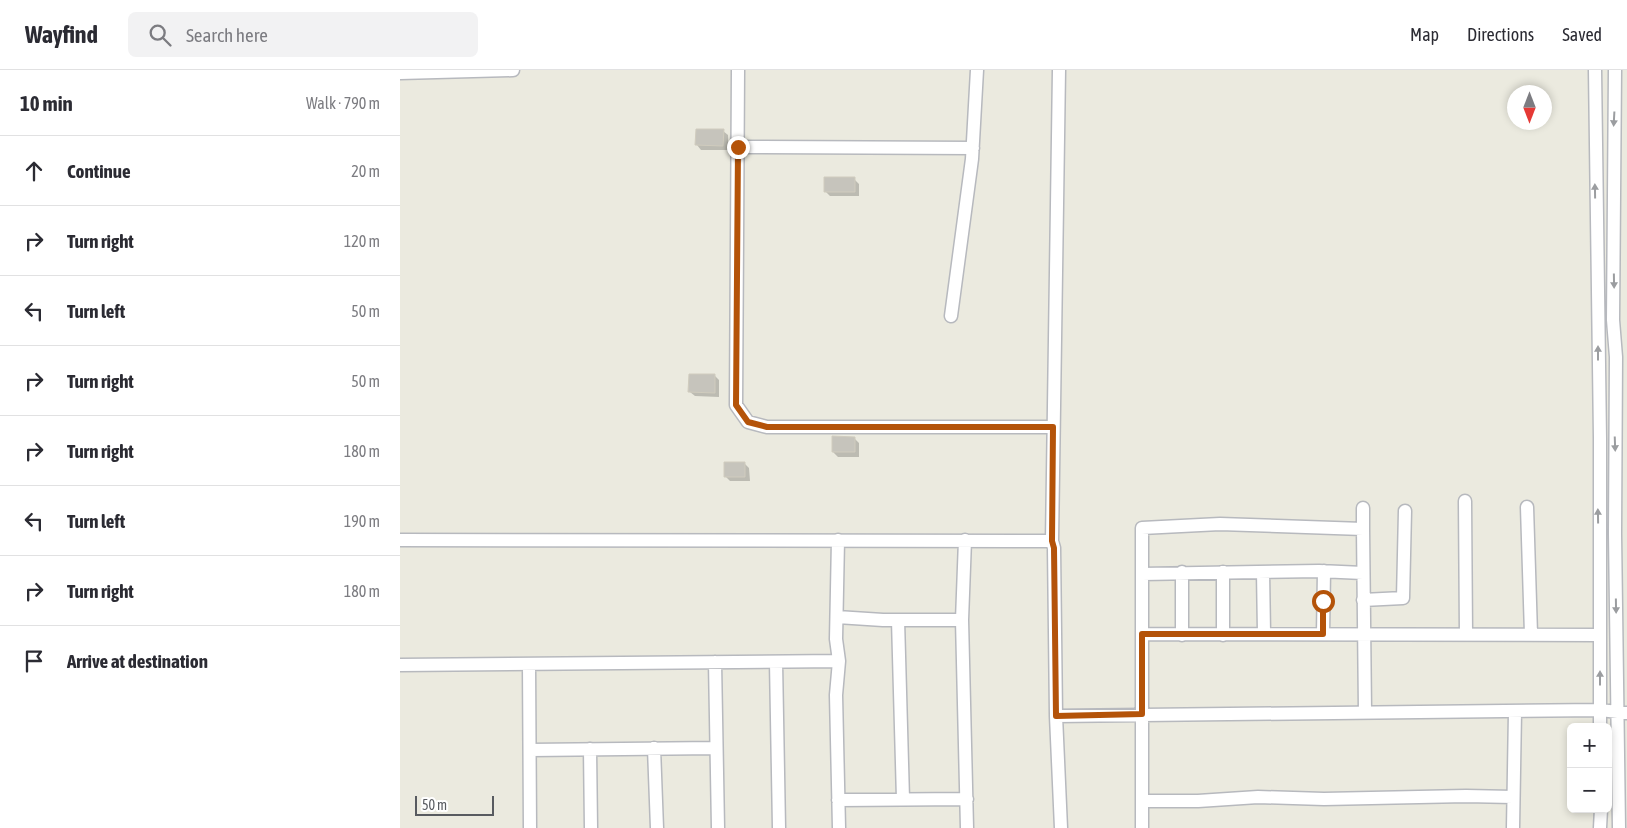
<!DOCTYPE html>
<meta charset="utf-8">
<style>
body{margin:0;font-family:"Asap Condensed",sans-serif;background:#f2f2f3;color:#2b2b33}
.controls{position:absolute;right:15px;bottom:15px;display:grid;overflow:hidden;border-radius:8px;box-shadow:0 2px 8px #0003}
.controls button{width:45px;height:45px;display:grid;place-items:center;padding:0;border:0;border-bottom:1px solid #e1e1e2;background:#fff;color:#2b2b33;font:25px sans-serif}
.compass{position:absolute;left:1107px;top:15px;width:45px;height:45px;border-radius:50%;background:#fff;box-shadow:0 2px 8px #0003;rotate:180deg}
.scale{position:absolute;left:15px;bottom:12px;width:79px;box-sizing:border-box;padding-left:5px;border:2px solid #585b60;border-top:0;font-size:14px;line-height:18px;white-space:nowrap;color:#585b60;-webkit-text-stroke:4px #fff;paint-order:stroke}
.stop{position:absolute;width:15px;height:15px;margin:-11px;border:4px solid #b45309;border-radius:50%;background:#fff}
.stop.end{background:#b45309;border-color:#fff;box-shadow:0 1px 5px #0008}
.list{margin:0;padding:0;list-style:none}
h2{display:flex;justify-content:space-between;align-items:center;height:65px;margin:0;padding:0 20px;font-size:21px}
h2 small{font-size:16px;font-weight:400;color:#7c7c81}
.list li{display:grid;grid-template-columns:32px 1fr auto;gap:15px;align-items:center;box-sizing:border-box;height:70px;padding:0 20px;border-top:1px solid #e1e1e2}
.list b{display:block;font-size:19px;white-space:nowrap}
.list em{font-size:16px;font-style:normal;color:#7c7c81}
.icon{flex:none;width:28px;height:28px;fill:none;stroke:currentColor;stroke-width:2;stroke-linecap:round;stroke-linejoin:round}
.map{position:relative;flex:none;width:1227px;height:758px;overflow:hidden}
header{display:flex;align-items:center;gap:30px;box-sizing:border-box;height:70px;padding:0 25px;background:#fff;border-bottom:1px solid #e1e1e2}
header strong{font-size:24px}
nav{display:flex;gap:28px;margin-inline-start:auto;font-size:18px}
.search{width:350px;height:45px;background:#f2f2f3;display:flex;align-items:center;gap:12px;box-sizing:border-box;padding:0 18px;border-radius:8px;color:#7c7c81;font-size:19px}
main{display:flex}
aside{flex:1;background:#fff}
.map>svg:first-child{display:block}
</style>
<header>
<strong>Wayfind</strong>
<div class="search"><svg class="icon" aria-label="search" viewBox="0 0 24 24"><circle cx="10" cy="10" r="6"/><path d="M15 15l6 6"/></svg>Search here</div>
<nav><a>Map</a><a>Directions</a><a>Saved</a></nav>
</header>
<main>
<aside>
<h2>10 min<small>Walk · 790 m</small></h2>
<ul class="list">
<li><svg class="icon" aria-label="ahead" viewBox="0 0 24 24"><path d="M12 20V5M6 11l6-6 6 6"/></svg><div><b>Continue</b></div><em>20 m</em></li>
<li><svg class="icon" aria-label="right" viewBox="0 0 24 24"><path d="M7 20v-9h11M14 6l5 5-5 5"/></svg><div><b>Turn right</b></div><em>120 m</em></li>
<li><svg class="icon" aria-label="left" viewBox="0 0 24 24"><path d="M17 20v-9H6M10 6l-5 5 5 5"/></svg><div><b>Turn left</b></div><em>50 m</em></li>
<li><svg class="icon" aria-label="right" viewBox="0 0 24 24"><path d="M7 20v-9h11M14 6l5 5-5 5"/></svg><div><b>Turn right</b></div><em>50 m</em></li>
<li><svg class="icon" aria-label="right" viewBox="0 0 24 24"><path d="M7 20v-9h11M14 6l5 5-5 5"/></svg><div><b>Turn right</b></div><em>180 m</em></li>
<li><svg class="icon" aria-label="left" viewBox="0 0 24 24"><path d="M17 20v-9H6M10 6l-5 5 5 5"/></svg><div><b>Turn left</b></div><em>190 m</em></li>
<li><svg class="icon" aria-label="right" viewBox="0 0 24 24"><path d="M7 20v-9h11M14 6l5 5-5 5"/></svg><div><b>Turn right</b></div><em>180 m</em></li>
<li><svg class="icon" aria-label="arrive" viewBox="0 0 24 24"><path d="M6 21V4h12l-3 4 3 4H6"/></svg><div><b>Arrive at destination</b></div></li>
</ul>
</aside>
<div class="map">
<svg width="1227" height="758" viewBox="0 0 1227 758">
<rect width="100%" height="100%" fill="#ebeadf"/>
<path fill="#0003" d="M323 61 328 65V80H301L297 75Z
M454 109 459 114V126H430L425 121Z
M315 306 319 310V327L295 326 290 322Z
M454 368 459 373V387H438L433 382Z
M344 393 349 398 350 411H330L326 407Z"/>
<path fill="#c6c4bc" stroke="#d0ccbe" d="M296 59H324L323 76 295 75Z
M424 107H455V122H424Z
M289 304H315V323L288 322Z
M432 366 455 367V382H432Z
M324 392H345V407H324Z"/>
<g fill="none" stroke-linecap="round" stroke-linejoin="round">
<g stroke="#b7b9be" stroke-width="15">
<path id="minor" d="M338 0 336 335 348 352 367 357H653
M1195 0 1200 368V657
M1215 0 1213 250 1216 287 1215 464 1219 758
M0 3 113 0
M338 77 573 78
M551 246 572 89 577 0
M1065 431 1066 564
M1127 437 1131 564
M963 459V438
M0 470 652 471 654 478 656 646 661 758
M438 470 436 569 439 591 436 625 439 758
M565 470 562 550 567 758
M652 471 659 0
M782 502V565
M823 502V565
M863 502 864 563
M742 504 919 501 963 503
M963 530 1003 528 1005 441
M437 547 483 550H562
M498 550 503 729
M742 564 1200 565
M923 564 924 501
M315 592 318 758
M376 592 379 758
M129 594 130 758
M0 595 439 591
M656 646 1200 640 1227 643
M254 678 257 758
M190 679 191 758
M130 680 316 678
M438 730 567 729
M742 731H798L858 727 924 729 1066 726 1113 727
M742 758V458L820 454 963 459 965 642
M1113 758 1115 642
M1200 758 1201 739"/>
</g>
<use href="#minor" stroke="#fff" stroke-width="12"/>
</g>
<defs><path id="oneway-solid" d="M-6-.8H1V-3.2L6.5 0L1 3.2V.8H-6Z" transform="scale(1.25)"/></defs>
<g fill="#9b9da0">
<use href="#oneway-solid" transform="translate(1214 49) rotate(93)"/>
<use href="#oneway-solid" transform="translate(1195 121) rotate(-91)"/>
<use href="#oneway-solid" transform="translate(1214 211) rotate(89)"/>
<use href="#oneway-solid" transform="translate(1198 283) rotate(-90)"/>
<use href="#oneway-solid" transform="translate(1215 374) rotate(88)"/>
<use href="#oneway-solid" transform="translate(1198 446) rotate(-91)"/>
<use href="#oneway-solid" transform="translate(1216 536) rotate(89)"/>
<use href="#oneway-solid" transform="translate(1200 608) rotate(-90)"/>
</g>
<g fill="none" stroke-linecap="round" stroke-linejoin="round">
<path stroke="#b45309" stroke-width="6" d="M338 77 336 335 348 352 367 357H653L652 471 654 478 656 646 742 644V564H923V531"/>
</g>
</svg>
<div class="controls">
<button>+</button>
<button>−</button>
</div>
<svg class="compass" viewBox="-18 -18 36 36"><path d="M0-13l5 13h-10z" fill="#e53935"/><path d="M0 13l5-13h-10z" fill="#7c7c81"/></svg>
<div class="scale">50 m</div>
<div class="stop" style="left:923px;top:531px"></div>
<div class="stop end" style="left:338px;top:77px"></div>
</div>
</main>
